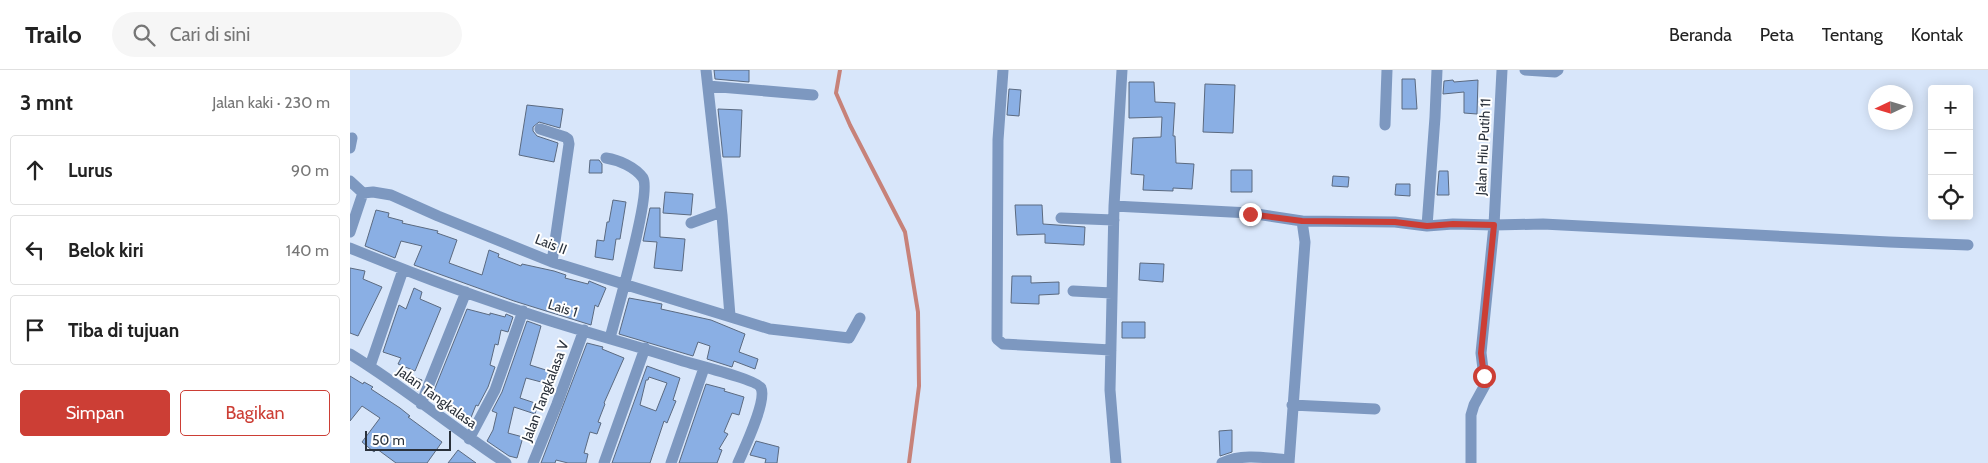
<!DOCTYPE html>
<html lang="id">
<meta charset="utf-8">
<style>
body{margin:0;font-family:Cabin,sans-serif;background:#f6f6f6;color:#222}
.controls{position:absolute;right:15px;top:15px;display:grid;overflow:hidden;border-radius:5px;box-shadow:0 2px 12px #0003}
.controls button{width:45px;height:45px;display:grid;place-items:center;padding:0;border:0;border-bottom:1px solid #e0e0e0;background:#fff;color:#222;font:25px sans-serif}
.compass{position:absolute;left:1518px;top:15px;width:45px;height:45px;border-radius:50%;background:#fff;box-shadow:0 2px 12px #0003;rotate:266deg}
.scale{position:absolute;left:15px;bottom:12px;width:86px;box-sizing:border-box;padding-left:5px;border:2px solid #2a313b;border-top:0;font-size:14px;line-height:18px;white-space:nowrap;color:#2a313b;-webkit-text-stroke:4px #fff;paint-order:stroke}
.stop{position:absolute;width:15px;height:15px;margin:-11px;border:4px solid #cc3e35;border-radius:50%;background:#fff}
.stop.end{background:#cc3e35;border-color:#fff;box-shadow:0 1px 5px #0008}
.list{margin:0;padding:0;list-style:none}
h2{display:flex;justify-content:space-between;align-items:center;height:65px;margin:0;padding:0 20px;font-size:21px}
h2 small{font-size:16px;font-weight:400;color:#767676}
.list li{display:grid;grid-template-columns:32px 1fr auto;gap:15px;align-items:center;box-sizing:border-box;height:70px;margin:0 10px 10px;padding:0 10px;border:1px solid #e0e0e0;border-radius:5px}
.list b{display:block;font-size:19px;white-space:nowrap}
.list em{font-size:16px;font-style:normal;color:#767676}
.actions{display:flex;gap:10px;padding:15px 20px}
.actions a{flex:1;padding:11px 0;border:1px solid #cc3e35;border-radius:5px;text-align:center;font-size:18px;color:#cc3e35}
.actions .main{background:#cc3e35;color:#fff}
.icon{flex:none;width:28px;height:28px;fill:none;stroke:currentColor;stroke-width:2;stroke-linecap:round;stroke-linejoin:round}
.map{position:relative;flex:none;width:1638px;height:393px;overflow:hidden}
header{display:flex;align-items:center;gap:30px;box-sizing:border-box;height:70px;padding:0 25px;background:#fff;border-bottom:1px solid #e0e0e0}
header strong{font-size:24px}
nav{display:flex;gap:28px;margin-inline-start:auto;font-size:18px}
.search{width:350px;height:45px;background:#f6f6f6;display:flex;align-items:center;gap:12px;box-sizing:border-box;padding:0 18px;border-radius:28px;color:#767676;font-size:19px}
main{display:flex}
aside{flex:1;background:#fff}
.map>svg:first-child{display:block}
</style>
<header>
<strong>Trailo</strong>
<div class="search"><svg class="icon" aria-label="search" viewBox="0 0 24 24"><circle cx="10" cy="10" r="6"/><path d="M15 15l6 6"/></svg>Cari di sini</div>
<nav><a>Beranda</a><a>Peta</a><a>Tentang</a><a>Kontak</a></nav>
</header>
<main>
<aside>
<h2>3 mnt<small>Jalan kaki · 230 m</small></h2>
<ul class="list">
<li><svg class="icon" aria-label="ahead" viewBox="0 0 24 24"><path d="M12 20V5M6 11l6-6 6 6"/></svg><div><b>Lurus</b></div><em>90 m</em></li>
<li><svg class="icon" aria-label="left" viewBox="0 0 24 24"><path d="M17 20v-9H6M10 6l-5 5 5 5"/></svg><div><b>Belok kiri</b></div><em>140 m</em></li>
<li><svg class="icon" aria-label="arrive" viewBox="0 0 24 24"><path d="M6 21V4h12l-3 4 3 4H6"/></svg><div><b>Tiba di tujuan</b></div></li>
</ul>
<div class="actions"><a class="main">Simpan</a><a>Bagikan</a></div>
</aside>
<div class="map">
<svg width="1638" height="393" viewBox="0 0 1638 393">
<rect width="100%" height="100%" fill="#d8e6fa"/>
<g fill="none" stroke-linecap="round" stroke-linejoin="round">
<path stroke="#c78279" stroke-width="4" d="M490 0 486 23 500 55 555 162 568 242 569 316 559 393"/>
</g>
<path fill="#8aafe4" stroke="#5b6a80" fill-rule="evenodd" d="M364 0H399V12L365 9Z
M1052 9H1065L1067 39H1052Z
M1103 10 1104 12 1128 10 1127 44 1114 43V22L1093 24 1094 11Z
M779 12H804L805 32 825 33 823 66H825L826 93 844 94 842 119 823 118V121L793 120 794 105 781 104 783 68 811 67 812 47 779 48Z
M855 14 885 15 883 63 853 62Z
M659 19 671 20 669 46 657 45Z
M177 35 213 39 210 58 189 52 183 57V61L187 66 208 73 204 92 169 85Z
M368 39 392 40 390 87H373Z
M240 90H249L252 94V103H239Z
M881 100H902V122H881Z
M1089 101H1098L1099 125H1087Z
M983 106 999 107 998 117 982 116Z
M1046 114H1060V126L1045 125Z
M315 122 343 124 341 145 313 143Z
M263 130 276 132 270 169H266L263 190 245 187 247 170 254 171 257 152H259Z
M665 135H692L693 154 735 157 734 175 695 173V164L667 165Z
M300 138H310V167L335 169 332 201 304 198 307 172 293 171Z
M26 140 39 143 38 147 53 151 52 153 88 161 87 163 107 170 99 193 132 205 139 180 149 184 148 187 171 196 172 194 204 201 216 205 215 208 238 214 239 211 256 218 248 237 245 235 241 255 164 231 64 195 72 176 51 171 45 188 15 176Z
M790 193 814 194 813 212 789 210Z
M0 198 15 201 13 209 32 217 8 266 0 263Z
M662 206H681V213L709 212V224L689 225V234L661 233Z
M64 218 72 222 70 229 91 238 65 301 48 294 51 288 33 282 49 235 56 239Z
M279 228 312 234 311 239 361 250 395 264 389 282 408 289 405 299 384 291 382 297 357 289 360 276 348 272 343 286 269 264Z
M117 239 140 245V243L155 247 156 244 163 247 158 262 151 260 148 275 145 274 140 295 145 297 138 317 128 336 126 335 118 355 97 342 99 335 81 328Z
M177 251 191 256 180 295 199 301 195 313 176 308 170 328 188 334 185 344 164 337 158 363 173 367 167 388 159 386 137 371 143 360 147 343 142 341 152 322Z
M772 252H795V268H772Z
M237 273 253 277 252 279 274 288 254 333 255 334 248 352 251 353 247 364 240 362 234 383 238 384 236 393H218L206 390 205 393H191Z
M297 296 330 308 323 330 326 331 317 353 314 351 300 393H262ZM299 307 317 313 306 341 290 335 296 310H298Z
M58 305 72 310 68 321 56 312Z
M0 306 13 314 14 312 23 317 21 319 50 338 60 346 58 347 92 372 77 393H46L27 379 24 382 12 372 30 348 12 336 0 351Z
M356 314 375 319 374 321 394 327 389 345 382 343 374 362 378 364 369 379 372 380 367 393H329Z
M882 360V382L870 386 869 361Z
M406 371 429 377 427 393H415L416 389 400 385Z
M108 380 126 393H98Z"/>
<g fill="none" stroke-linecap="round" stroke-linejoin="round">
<path stroke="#7d98c0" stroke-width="11" d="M356 0 372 145 380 246
M653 0 648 70 647 269 653 274 761 280
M1152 0 1144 155 1193 154 1539 172 1618 175
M1175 0 1205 2 1208 0
M358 16 463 25
M1035 55 1037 0
M190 59 215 67 218 69 219 74 202 192
M0 78 2 68
M256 88C269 90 285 97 293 108 302 123 266 244 260 268
M0 111 13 123
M764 136 900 143 952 151 955 172 939 393
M711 148 764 150
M952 151 1045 152 1077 156 1103 154 1144 155 1131 283 1135 315 1124 335 1121 345V393
M341 153 371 142
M1077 156 1085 47 1087 0
M0 162 13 123 23 122 41 125 88 146 202 192 420 259 499 268 510 248
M0 178C61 203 123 226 185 246 234 262 284 275 333 291 346 295 408 310 411 318 417 331 394 379 388 393
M723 221 762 223
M0 284C54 317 103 358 156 393
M20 296 53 200
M71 334 116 222
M942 335 1025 339
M119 369 145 320 173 241
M183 393 207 334 234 260
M254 393 295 278
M321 393 354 298
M766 393 760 320 764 136 772 0
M872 393C892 383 917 388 939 390"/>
</g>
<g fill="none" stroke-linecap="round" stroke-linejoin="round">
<path stroke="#cc3e35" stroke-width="6" d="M900 144 952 151 1045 152 1077 156 1103 154 1144 155 1131 283 1134 306"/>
</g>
<g text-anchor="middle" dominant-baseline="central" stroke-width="4" stroke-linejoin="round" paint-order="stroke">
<g font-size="14" fill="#2a313b" stroke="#fff">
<text transform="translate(1133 77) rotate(-87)">Jalan Hiu Putih 11</text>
<text transform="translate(201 174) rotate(21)">Lais II</text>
<text transform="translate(213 238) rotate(17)">Lais 1</text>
<text transform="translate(195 321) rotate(-69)">Jalan Tangkalasa V</text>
<text transform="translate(87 327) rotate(36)">Jalan Tangkalasa</text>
</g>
</g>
</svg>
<div class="controls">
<button>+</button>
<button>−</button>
<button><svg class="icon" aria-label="locate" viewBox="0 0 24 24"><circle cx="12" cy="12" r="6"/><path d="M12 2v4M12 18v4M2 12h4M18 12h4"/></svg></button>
</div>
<svg class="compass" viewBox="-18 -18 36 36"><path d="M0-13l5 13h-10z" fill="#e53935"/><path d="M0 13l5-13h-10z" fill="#767676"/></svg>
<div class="scale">50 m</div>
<div class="stop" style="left:1134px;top:306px"></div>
<div class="stop end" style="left:900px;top:144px"></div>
</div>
</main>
